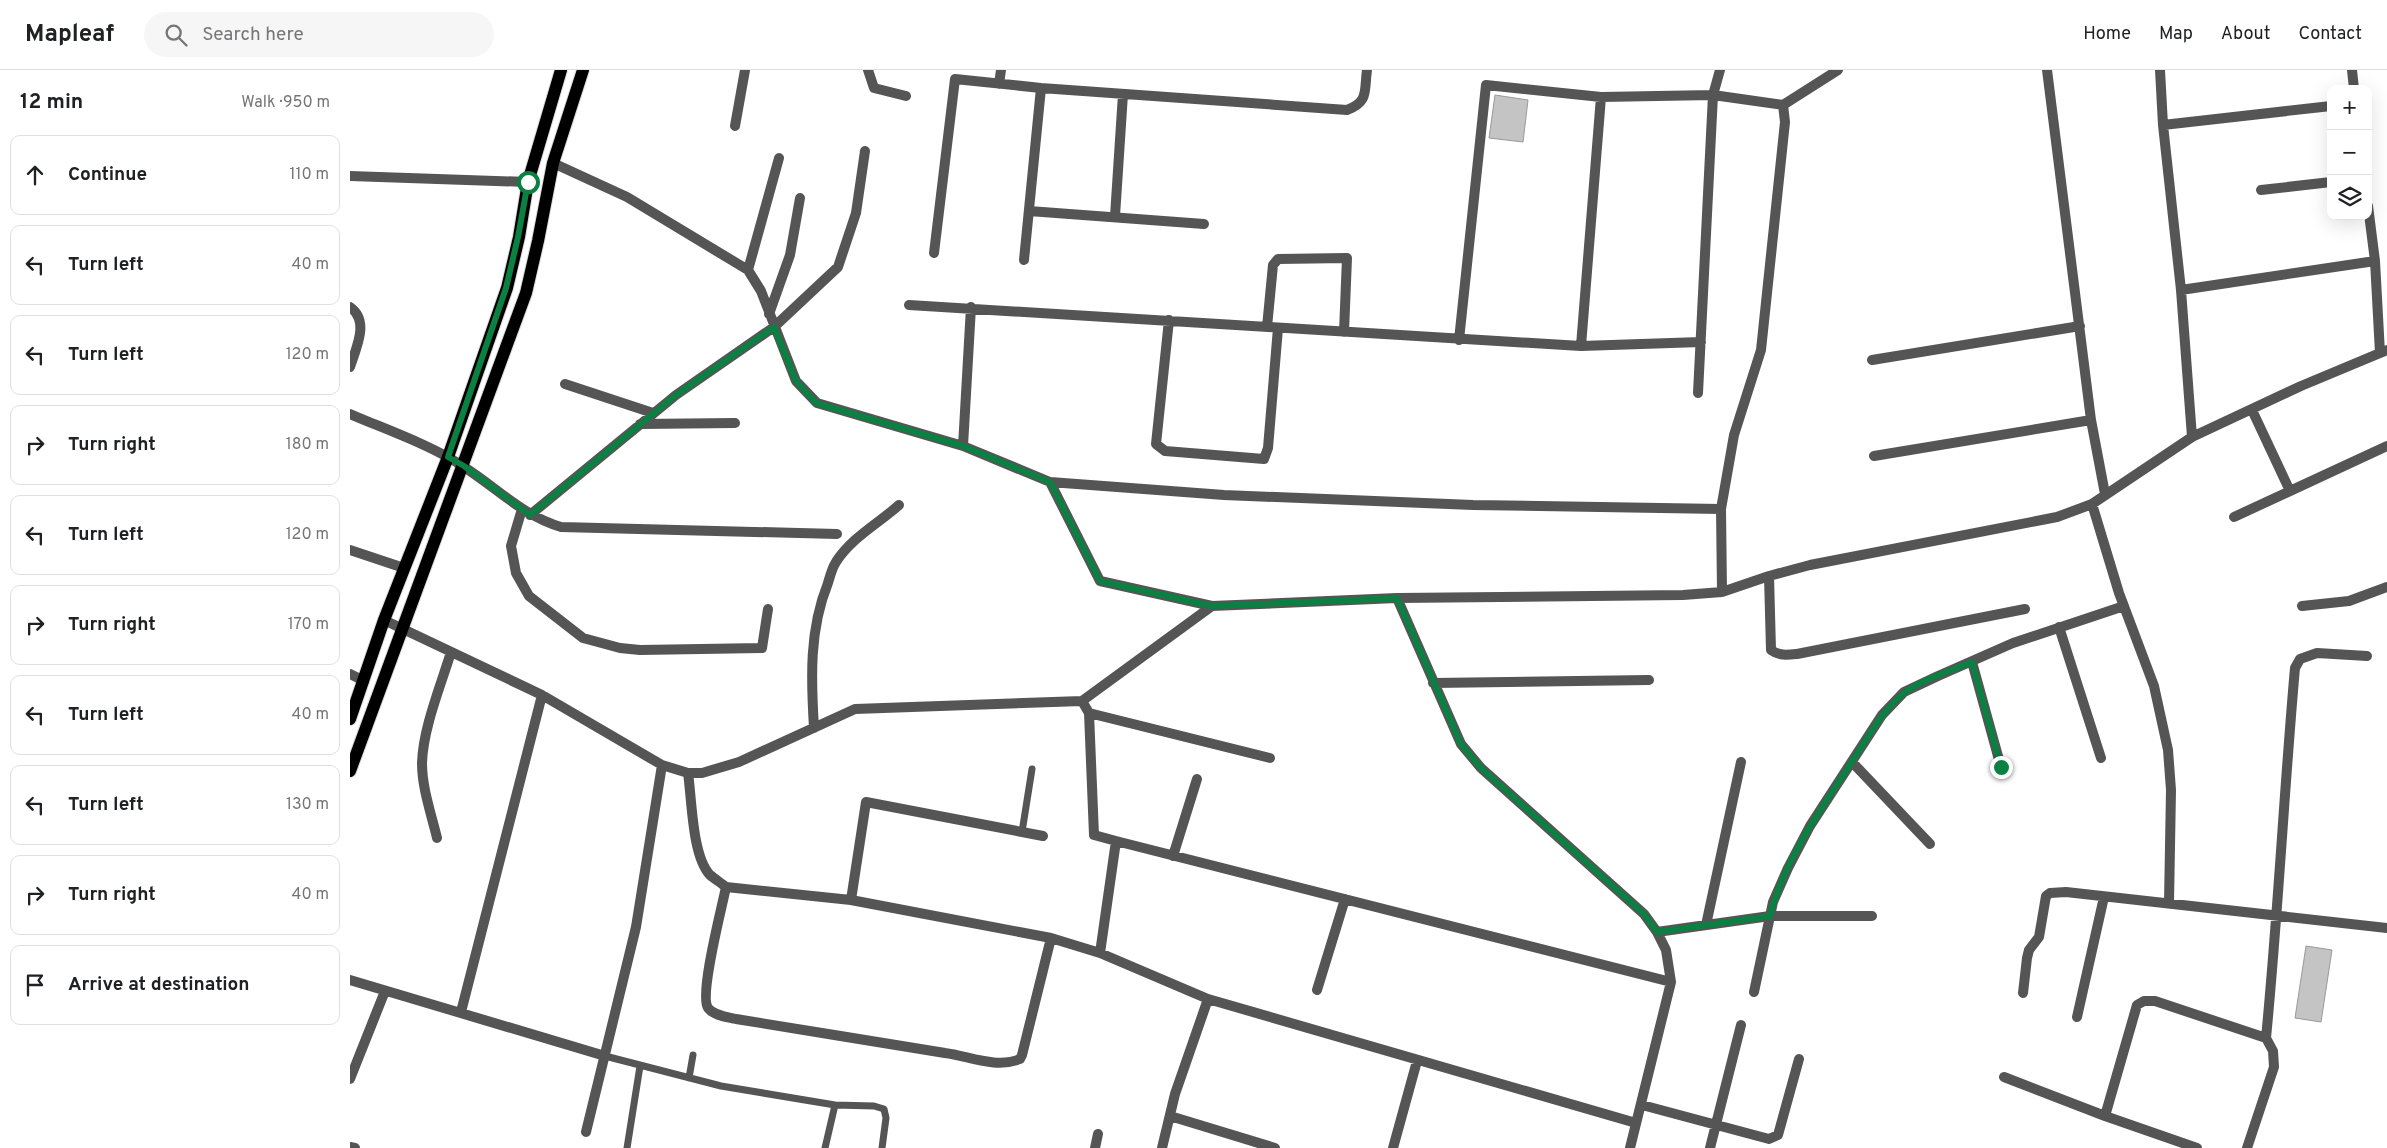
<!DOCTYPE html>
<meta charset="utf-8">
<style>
body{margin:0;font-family:Overpass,sans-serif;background:#f6f6f6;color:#202124}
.controls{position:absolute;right:15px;top:15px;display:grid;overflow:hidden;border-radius:10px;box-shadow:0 5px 20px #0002}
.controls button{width:45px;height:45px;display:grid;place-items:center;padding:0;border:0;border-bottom:1px solid #e0e0e0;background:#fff;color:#202124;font:25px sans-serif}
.stop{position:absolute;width:15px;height:15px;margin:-11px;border:4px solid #0b8043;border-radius:50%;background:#fff}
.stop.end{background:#0b8043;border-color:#fff;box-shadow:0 1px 5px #0008}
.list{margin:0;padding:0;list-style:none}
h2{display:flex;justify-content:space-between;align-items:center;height:65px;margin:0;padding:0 20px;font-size:21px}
h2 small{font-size:16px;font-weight:400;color:#757577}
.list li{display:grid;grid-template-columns:32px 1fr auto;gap:15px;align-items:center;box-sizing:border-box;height:80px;margin:0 10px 10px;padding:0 10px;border:1px solid #e0e0e0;border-radius:10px}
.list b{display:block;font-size:19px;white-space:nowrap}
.list em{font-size:16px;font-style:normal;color:#757577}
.icon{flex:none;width:28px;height:28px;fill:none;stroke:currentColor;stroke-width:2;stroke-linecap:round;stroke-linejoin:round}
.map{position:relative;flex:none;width:2037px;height:1078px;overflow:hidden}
header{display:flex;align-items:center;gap:30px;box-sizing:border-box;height:70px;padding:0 25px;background:#fff;border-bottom:1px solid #e0e0e0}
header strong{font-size:24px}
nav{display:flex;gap:28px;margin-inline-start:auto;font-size:18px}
.search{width:350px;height:45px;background:#f6f6f6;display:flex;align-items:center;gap:12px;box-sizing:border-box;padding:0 18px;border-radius:28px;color:#757577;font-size:19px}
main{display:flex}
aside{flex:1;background:#fff}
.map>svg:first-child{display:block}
</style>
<header>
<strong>Mapleaf</strong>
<div class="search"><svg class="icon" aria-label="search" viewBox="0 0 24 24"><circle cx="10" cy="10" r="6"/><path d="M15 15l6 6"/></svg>Search here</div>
<nav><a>Home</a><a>Map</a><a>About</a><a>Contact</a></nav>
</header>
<main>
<aside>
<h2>12 min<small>Walk · 950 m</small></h2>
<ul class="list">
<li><svg class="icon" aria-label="ahead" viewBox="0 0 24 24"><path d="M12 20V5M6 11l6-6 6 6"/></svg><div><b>Continue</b></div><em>110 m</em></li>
<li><svg class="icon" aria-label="left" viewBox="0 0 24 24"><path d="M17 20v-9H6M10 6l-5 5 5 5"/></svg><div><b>Turn left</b></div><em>40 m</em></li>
<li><svg class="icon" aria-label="left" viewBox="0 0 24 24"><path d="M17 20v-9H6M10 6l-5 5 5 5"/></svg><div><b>Turn left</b></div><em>120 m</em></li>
<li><svg class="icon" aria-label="right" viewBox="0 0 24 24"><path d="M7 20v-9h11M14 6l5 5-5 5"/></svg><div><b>Turn right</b></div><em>180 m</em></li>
<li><svg class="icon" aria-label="left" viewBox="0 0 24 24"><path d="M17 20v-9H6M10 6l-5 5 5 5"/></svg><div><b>Turn left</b></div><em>120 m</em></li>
<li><svg class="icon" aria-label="right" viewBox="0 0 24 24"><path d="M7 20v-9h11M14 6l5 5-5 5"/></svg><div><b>Turn right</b></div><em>170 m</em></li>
<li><svg class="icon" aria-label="left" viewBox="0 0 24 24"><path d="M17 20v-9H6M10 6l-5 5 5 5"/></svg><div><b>Turn left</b></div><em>40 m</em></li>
<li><svg class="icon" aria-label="left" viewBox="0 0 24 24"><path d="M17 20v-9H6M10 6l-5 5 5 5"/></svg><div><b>Turn left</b></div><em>130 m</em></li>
<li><svg class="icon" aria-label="right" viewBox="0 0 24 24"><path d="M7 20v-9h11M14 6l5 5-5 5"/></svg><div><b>Turn right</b></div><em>40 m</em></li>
<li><svg class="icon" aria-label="arrive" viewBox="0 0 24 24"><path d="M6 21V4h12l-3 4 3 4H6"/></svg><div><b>Arrive at destination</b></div></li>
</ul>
</aside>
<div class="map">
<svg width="2037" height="1078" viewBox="0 0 2037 1078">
<rect width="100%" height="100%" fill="#fff"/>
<path fill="#c4c4c4" stroke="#999" d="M1145 25 1178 30 1173 72 1139 68Z
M1956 876 1982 880 1971 952 1945 948Z"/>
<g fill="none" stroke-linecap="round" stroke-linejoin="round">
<g stroke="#dbdbdb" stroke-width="14">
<path id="primary" d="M0 649 34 550 98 387 157 218 169 167 178 112 211 0
M0 701 176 223 188 171 203 93 233 0"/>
</g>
<path stroke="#555" stroke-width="7" d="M672 762 682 699
M255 986 371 1016 485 1035 524 1036 534 1039 536 1048 532 1078
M339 1008 343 985
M277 1078 290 996
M475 1078 485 1035"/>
<path stroke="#555" stroke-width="10" d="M518 0 524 18 556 26
M1370 0 1363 25 1433 35 1435 52 1411 280 1384 365 1371 439 1372 522
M1697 0 1741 350 1755 424
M1810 0 1813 55 1831 220 1842 367
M2002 0 2004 19
M649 14 651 0
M1433 35 1488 0
M1813 55 1981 36
M385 56 395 0
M203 93 277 127 398 200 411 221 446 311 467 333 613 376 700 412 874 425 1123 435 1371 439
M0 106 178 112
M1911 120 1981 112
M2018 136 2025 191 2030 283
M679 141 854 154
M765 146 773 24
M584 183 605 9 691 18 997 40C1019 32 1014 21 1017 0
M674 190 691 18
M398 200 429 88
M1831 220 2025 191
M559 235 1231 276 1351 272
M0 237C20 251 6 278 0 297
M419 244 440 185 450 128
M819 250 806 374 815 381 914 389 918 378 928 258
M917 257 923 195 928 189 997 188 994 262
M1109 270 1136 15 1251 27 1363 25 1348 323
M1231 276 1251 27
M1522 290 1730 256
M215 314 303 343
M1902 340 1940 421
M0 344C37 360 81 375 114 397 147 418 173 446 211 457L487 464
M290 354 385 353
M613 376 621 237
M1524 386 1741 350
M700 412 750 511 862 536
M1742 434 1769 523 1804 616 1818 680 1821 720 1819 832
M172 439 161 476 166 503 179 526 233 568 270 578 290 580 412 578 418 539
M180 445 326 325 424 257 488 197 506 143 515 81
M1884 447 2037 376
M0 480 54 498
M1419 506 1421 580C1429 586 1437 585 1447 584L1675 539
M1047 528 1111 674 1131 698 1294 844 1307 862 1316 880 1321 912 1280 1078
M1952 536 1999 531 2037 517
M34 550 192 625 312 695 338 703H352L389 692 505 639 732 631 862 536 1047 528 1333 525 1372 522 1419 506 1460 495 1707 447 1742 434 1842 367 1951 316 2037 280
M1709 557 1751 688
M1622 592 1651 697
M0 604 14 611
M1083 613 1299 610
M732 631 739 643 744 765 766 771 750 883
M739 643 920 688
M464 658C461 609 459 560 478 513 480 506 482 498 486 492 501 468 529 453 549 435
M1502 692 1580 774
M338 703C342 730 342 786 360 805 365 809 371 813 376 817L501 830 701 868 750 883 858 929 1286 1053
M87 768C81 743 72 718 72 693 73 658 91 615 101 582
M766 771 1321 912
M823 786 847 709
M376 817C372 837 349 925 358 938 364 946 378 947 386 949 456 961 525 971 595 983 619 986 646 999 670 989L672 985 701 868
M501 830 516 732 693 766
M1356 855 1391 692
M1307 862 1420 846H1522
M0 910 255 986
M967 920 995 829
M1404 922 1423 832 1438 798 1460 756 1532 645 1554 622 1588 606 1663 573 1774 536
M1673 923 1677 888 1679 880 1689 867 1696 826 1700 823 1716 822 2037 858
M111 942 192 625
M1727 947 1754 827
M1916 968C1928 845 1934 721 1945 598L1950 589 1967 583 2017 586
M1654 1007 1755 1046 1847 1078
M0 1009 35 921
M1292 1035 1419 1069 1428 1065 1449 989
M820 1046 925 1078
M1755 1046 1787 935 1794 931H1805L1916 968 1923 981 1924 997 1897 1078
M236 1062 286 857 312 695
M0 1077 5 1078
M745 1078 748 1064
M812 1078 825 1024 858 929
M1043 1078 1067 991
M1360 1078 1391 955"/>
<use href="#primary" stroke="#000" stroke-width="12"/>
</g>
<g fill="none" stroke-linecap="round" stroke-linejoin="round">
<path stroke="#0b8043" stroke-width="6" d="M178 112 168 167 156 218 98 387 114 396 180 445 326 325 424 257 446 311 466 333 613 376 700 412 750 511 862 536 1047 528 1111 674 1131 698 1294 844 1307 862 1420 846C1434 790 1470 741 1501 693 1517 669 1531 642 1553 624 1570 610 1602 600 1622 592L1651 697"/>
</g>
</svg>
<div class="controls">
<button>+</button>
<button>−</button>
<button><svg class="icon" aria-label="layers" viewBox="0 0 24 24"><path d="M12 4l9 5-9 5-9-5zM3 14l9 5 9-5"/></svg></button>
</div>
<div class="stop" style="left:178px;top:112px"></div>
<div class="stop end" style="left:1651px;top:697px"></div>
</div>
</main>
